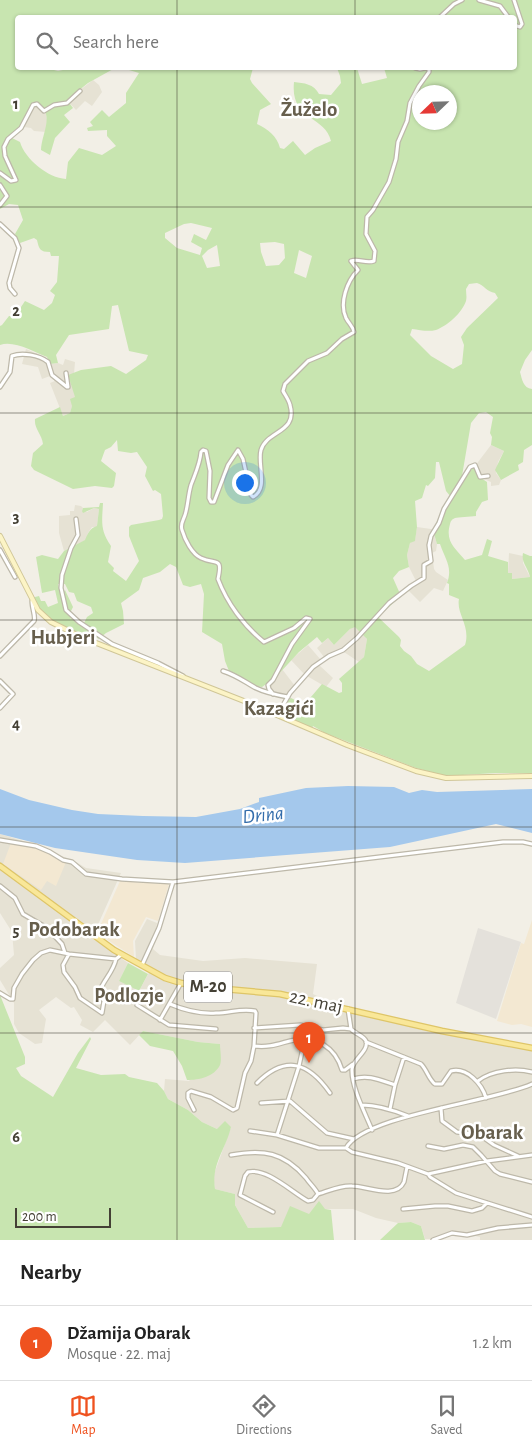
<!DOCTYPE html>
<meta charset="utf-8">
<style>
body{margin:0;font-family:"Alegreya Sans",sans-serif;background:#f6f6f6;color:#222}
.compass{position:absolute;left:412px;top:85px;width:45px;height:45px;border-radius:50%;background:#fff;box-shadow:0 1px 4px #0004;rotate:247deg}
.scale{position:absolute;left:15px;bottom:12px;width:96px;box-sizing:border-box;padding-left:5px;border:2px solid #444035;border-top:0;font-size:14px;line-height:18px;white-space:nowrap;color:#444035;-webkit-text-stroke:4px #fff;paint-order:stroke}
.you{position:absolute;left:244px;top:482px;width:18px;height:18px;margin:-12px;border:4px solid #fff;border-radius:50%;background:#1a73e8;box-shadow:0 0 0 8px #1a73e833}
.badge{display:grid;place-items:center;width:32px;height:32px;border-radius:50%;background:#ef521f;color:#fff;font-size:16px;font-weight:700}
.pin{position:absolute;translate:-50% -41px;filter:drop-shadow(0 1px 2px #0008)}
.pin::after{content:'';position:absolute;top:26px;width:18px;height:15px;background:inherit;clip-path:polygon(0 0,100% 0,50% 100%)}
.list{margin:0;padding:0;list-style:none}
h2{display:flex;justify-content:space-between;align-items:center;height:65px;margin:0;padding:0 20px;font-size:21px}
h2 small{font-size:16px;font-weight:400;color:#767676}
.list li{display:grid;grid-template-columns:32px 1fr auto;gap:15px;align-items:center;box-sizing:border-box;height:75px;padding:0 20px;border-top:1px solid #e0e0e0}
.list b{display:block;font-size:19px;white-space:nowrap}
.list p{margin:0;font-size:16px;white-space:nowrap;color:#767676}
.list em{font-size:16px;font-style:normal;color:#767676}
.icon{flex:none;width:28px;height:28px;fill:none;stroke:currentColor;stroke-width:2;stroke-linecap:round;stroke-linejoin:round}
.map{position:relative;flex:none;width:532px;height:1240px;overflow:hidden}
.search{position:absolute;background:#fff;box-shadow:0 1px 4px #0004;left:15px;right:15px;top:15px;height:55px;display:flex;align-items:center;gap:12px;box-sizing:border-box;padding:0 18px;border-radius:5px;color:#767676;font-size:19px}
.sheet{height:140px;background:#fff}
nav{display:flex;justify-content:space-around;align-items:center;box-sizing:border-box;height:70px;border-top:1px solid #e0e0e0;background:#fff;font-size:14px;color:#767676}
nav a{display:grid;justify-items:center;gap:2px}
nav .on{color:#ef521f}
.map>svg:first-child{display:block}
</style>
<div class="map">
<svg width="532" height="1240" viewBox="0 0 532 1240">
<rect width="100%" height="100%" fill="#f2efe6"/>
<path fill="#e6e2d4" d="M93 80 99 85 102 92 92 106 85 101 76 110 67 100Z
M37 105 41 110 46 112 47 120 46 132 34 131 31 128 24 127 32 107Z
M26 349 47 358 50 364 58 363 63 365 65 359 75 362 74 374 75 397 70 413 63 416 50 383 55 381 50 376 42 379 38 367 22 364Z
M491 445 504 451 498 462 496 473 501 480 499 485 491 486V482L481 478 475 466Z
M75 505 81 506 83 508 82 511 87 512 94 508 99 509 97 527H92L88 533 86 540 64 551 59 533V516L70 515V511H74Z
M417 527 431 529 433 530 437 544 436 551 432 553 434 569 436 572 448 580 443 591 434 588 420 602 408 590 417 583 409 567 407 555 410 543 415 540Z
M509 553 523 556V563L530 577 512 579 508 573Z
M355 626 367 639 364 657 359 662 341 650 324 657 317 648 328 638 334 645 350 629Z
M308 645 321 660 305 675 291 660Z
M318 664 333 678 326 687 307 676Z
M282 669 295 686 287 696 274 693 269 688Z
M0 834 33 844 76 862 86 868 121 873 92 938 128 963 119 981 139 991 151 969 136 959 135 941 147 919 157 923 153 949 160 955 203 961 245 958 317 964 313 994 355 1013 532 1049V1240H480V1237L451 1231 432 1239H425L421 1226 411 1222 398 1223 376 1218 353 1209H325L309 1214 281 1227 248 1228 235 1205V1194L215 1189 213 1177 231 1127 217 1129 202 1122 188 1110 168 1099 164 1091 165 1079 189 1081 220 1044 198 1042 143 1031 130 1045 105 1020 93 1032 80 1025 82 1020 74 1007 71 1008 56 997 39 1010 46 1019 42 1043 35 1044 19 1033 14 1024V1003L0 980V968L14 955 12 932 0 913Z"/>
<path fill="#f3e8d2" d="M11 843 39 849 66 862 56 886 47 881 41 890 3 864Z
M120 881 169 884 158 921 146 917 133 941 134 957 97 933Z
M532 920V1027L521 1024 512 1025 497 1021 521 943 524 944Z"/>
<path fill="#e4e1db" d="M478 928 521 942 496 1019 456 1003Z"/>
<path fill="#c8e5b0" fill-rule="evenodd" d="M0 0H532V350L525 360 520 372C522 379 523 388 532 389V445L524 450 523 462 518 465 519 470 501 480 495 470 504 451 491 445 492 437 490 433 493 417 486 412 479 413 471 423 462 476H463L468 467 475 466 481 478 487 482 488 500 482 502 476 512V516C470 517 458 517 455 518 451 520 451 521 450 524 445 542 455 548 465 560L482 555 487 539 492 541 488 556 508 562V573H512V579L530 577C528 567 521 563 523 553L530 556H532V773H496L446 776 416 768 325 733 313 726 312 728 285 717 282 713 286 702 291 698 299 702 305 710 307 709 305 704 322 684 339 693 342 692V683L339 679 364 657 367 639 355 627 350 629 334 645 328 638 322 643 317 637 299 652 276 677 262 687 256 686 229 671 225 661 222 644 202 632 204 594 201 584 190 587 183 585 176 567 170 564 160 572 143 578 139 590 121 603 123 611 124 624 106 633 99 639 88 633 85 636C64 630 45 619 34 601L35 597 39 596 41 601H45L48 607 58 603 55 590 42 593 36 557 42 555 58 559 64 551 85 540C88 533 90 528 97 526L99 509 94 508 83 513 82 511 83 508 99 507 100 503H103C102 522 100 530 111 546L108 562 114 568 113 571 126 581 139 561 129 536V527L131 525 159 520 162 519 163 516 161 494 155 490 153 491 145 476 147 467 137 452 131 453 118 451 117 440 111 447 105 450 101 461 116 473 114 486 112 488 95 486 73 489 34 470 31 466 33 453 43 444C42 434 34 429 35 419L60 407 63 416 70 413 72 406 70 399 75 397 68 375 81 370 111 366 126 374 146 360 148 355 129 351 118 305 112 306 109 329 69 335 56 355 58 363 50 364 47 357C34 352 14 340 0 345V326L2 325 9 316H15L25 301 44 310 52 303 55 295 50 291 57 282 59 256H51L50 252C40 252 39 249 37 240L34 238 20 243 15 234 23 220 18 205 9 204 0 209ZM378 15 384 18H514V68H384L387 78 362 84 357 68H359H337L340 76 341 83 331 95 319 94C314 84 304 83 294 82 290 121 325 115 331 141L315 148 305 155 293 141 284 149 280 148C277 136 268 129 257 124L260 110 271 104 252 83 250 79 253 68H72L58 71 50 69 49 68H18V18H377ZM115 68 116 70H129L139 73 126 93V103L109 117 102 110 90 122 93 126 87 128 88 131 107 130V136L116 146 102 155 79 148 68 162 66 179C48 178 25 159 20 142L12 138 10 135 20 127 33 102C58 110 41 134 41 150L50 155 55 138 70 122 64 115 73 108 67 100 88 83ZM420 92H450V122H420ZM191 223 212 228 206 240 194 234 191 242 202 248 200 255 177 248 165 238V233L184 224ZM275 242 284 244 285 258 279 265 266 266 261 252 260 243ZM217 245 220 266 207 268 202 256 208 250ZM299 250 312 256 306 278 294 273ZM477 283C484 285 487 292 495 293L498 298 467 328 461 337 464 345 462 364 453 369 431 356 410 335 412 329C420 330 428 332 436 330 447 326 462 313 466 301 467 297 466 293 466 289L469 284ZM436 462H439L446 491 451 497 442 510 433 530 437 544H440C445 559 453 567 447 583L449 584V595L459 599C456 614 471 626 465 645L429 671 417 664 411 656 404 651 400 646 401 640 399 637 378 617 401 596 393 578 399 571 409 567 407 555 410 543 415 541 417 527 415 501 422 498 426 485 428 486 435 478ZM58 584H65L69 592 74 593 77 601 91 607 93 613 87 617 83 625 70 618 72 615 70 613 73 607 65 590 63 593 59 588Z
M128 963 148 974 139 991 119 981Z
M0 995 25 1057V1064L16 1068 21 1076 53 1097 78 1053 90 1037 91 1039 76 1068 101 1075 125 1074 129 1077 157 1083 164 1091 168 1099 188 1110 202 1122 217 1129 225 1121 231 1127C226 1149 211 1164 215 1189L235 1194V1205L248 1228 281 1227 290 1206 309 1214 319 1201 325 1209 331 1210 334 1240H0Z
M143 1031 198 1042 220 1044C220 1050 222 1059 220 1065 214 1077 199 1080 187 1080L182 1066 173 1051 150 1046 139 1035Z
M411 1222 421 1226 425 1240H380L398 1223Z"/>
<path fill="#a4c8ec" d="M348 786 394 787 409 793 422 790 437 792 532 789V833L496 824 390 847 185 863 137 860 55 848 0 834V789L29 800 72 810 98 814 143 816 196 817 240 809 259 802V798L306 788Z"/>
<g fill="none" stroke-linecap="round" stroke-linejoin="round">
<g stroke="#bdb8a9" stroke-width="5.5">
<path id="street" d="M479 0 500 6 509 18
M514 0 522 24 520 27 514 25
M439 18 454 4 462 0
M415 68 420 69 426 68
M0 173 11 181 16 180 5 156 4 147 8 139 21 128 33 105 37 104 44 111 54 105 67 103 80 91
M0 185 7 196 0 205
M0 224 15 238 19 248 9 283 10 288 15 294
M0 387 10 372 12 356C22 352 39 355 48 362L52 375 67 387H68L66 373
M76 519 78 535 71 548 62 575 61 588 66 610 79 622 112 644 158 663 183 676
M0 550 15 577
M0 656 34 621C36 617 32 609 32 601
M223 671C236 675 245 682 256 688 266 693 277 695 288 697
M0 681 13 694 0 708
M273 694 269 689 268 685 273 680 292 644 310 619 306 618 294 628 264 642C244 626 227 603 218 579 223 556 216 565 201 558 192 554 185 540 182 530 180 524 183 521 185 515 188 506 188 495 191 485 195 474 200 464 201 452L203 450 206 451 210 471 209 498 211 502H214L228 465 238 450 243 459 251 495 253 497C269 489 257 464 261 450 267 430 298 433 290 405 289 400 285 395 283 391L285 384 308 361 327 353 342 339 354 332C353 326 349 324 346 318 339 303 347 281 358 270L351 261C358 258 366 264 374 261L375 251 366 234 367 217 373 210 389 182 396 159 398 142 407 121 410 103 419 86 429 72V68
M280 716 282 707 290 693 313 667 329 656 343 650 357 638 389 603 411 586 424 578V565L431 561 429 545 431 536 439 523 444 509 470 467 475 465 480 477 488 476
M0 840 36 846 50 852 63 860 72 862 86 874 122 879 173 882 503 842H523L532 844
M0 886 15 898 23 914 47 928 62 944 65 953
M69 954 63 965 64 972 75 987 80 998 102 1013 104 1001 99 993C103 980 113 973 116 959
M142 965 159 928 173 882
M0 993 10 999H13L14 988 22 974 33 960 41 953 50 950 69 954 116 959 121 955
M170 1004C184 1010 201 1014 216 1013 230 1013 241 1008 255 1011L256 1013 254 1046 251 1061 245 1073 237 1108 233 1110 211 1097 191 1091 188 1093V1098L194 1110
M137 1005 169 1025 216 1029
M348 1009 351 1029C354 1033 364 1036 366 1041 369 1051 353 1059 352 1069 351 1086 365 1113 372 1130
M160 1020 181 983
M254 1028 300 1025 323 1030 343 1028 351 1029
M366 1042 421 1064C427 1070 429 1080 435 1084H442L451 1071C467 1067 482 1084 486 1098
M254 1046C283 1050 296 1029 324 1045 334 1051 339 1060 342 1070H345L353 1064
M353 1079C368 1074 380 1080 395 1085
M478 1081C492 1070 516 1068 532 1072
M257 1083C286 1054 309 1063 330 1093
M261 1103 290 1101 327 1133 354 1139
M362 1105C378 1105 393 1110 408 1116
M441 1108 442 1121 457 1132 480 1135 494 1145 518 1156
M390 1109 395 1085 404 1057
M250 1131 277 1135 319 1148H346
M277 1135 299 1066 305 1038
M428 1146 444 1149 463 1145 473 1147 481 1155 495 1171 500 1174 532 1182
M346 1148C364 1115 493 1102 532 1084
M346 1148 352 1152 398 1163 428 1174 487 1161 532 1155
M231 1155C263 1149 284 1152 306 1178 310 1184 315 1188 318 1194L313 1200 308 1201C293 1193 266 1167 248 1172L245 1176 240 1195 273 1212
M428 1174 430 1177 456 1193 532 1217
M318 1194C329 1191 340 1185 352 1186 366 1186 396 1200 404 1182 405 1177 406 1172 407 1167
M403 1209 435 1206H448L472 1211 482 1208 487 1203
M433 1240 452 1233 467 1235 498 1228 532 1225"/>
</g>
<g stroke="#d0c697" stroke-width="6">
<path id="secondary" d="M0 536 38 610 51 622 81 637 249 703 347 745 416 771 446 778 532 776"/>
</g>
<g stroke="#dec568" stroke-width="7">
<path id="primary" d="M0 866 114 950 165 978 181 983 202 987 280 994 442 1031 532 1048"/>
</g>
<use href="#street" stroke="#fff" stroke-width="3"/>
<use href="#secondary" stroke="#fcf4c6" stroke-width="4"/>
<use href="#primary" stroke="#f9e798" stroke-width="4.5"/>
</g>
<path fill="none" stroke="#444035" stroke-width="1" stroke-opacity="0.55" d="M177 0V18M355 0V18M177 68V1240M355 68V1240M0 207H532M0 413H532M0 620H532M0 827H532M0 1033H532"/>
<g text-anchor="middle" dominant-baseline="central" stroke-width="5" stroke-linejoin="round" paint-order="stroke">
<rect fill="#fff" stroke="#7c7972" stroke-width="1" x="184" y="971.5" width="48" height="31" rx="4"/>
<g font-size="18" font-weight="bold" fill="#444035">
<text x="208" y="987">M-20</text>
</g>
<g font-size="19" fill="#444035" stroke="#fff">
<text transform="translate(316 1002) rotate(12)">22. maj</text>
</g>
<g font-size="20" font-style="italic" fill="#346dab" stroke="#fff">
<text transform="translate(263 815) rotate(-6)">Drina</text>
</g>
<g font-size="20" font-weight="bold" fill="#675f4d" stroke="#fff">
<text x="129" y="996">Podlozje</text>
</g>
<g font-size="21" font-weight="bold" fill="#675f4d" stroke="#fff">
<text x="309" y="109">Žuželo</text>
<text x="63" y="637">Hubjeri</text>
<text x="279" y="708">Kazagići</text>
<text x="74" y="929">Podobarak</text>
<text x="492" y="1132">Obarak</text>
</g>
</g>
<g font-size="16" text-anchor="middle" font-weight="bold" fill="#444035" stroke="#fff" stroke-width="5" stroke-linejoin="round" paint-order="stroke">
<text x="16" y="109">1</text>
<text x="16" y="316">2</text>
<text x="16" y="522">3</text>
<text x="16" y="729">4</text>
<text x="16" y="936">5</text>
<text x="16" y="1142">6</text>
</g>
</svg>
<svg class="compass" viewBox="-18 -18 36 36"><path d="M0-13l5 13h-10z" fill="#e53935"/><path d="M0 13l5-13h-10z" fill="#767676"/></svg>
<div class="scale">200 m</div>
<div class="you"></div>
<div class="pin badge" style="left:309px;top:1063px">1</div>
<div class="search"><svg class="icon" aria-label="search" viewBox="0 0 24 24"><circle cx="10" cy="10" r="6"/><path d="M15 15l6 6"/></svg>Search here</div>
</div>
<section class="sheet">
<h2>Nearby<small></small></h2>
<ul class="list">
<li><span class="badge">1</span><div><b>Džamija Obarak</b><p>Mosque · 22. maj</p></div><em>1.2 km</em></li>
</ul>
</section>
<nav>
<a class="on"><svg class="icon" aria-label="map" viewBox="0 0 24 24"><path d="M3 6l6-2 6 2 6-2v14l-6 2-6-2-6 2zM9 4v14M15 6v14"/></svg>Map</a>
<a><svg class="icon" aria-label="directions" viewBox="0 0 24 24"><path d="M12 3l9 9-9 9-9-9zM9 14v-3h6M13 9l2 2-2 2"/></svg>Directions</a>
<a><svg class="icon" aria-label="saved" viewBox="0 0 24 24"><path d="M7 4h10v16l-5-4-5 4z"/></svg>Saved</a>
</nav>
